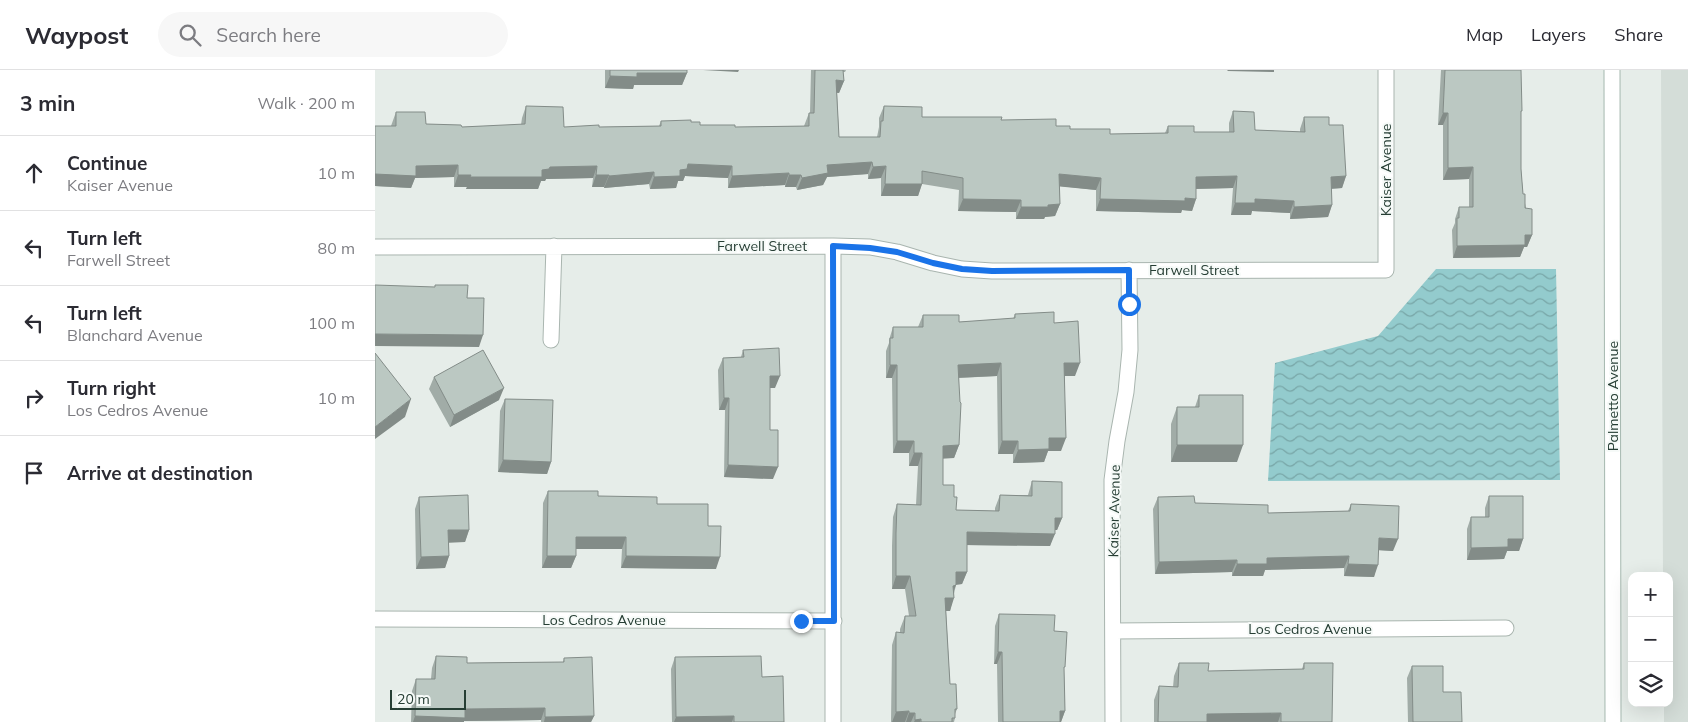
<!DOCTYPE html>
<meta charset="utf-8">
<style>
body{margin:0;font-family:Mulish,sans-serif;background:#f7f7f7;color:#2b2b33}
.controls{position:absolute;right:15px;bottom:15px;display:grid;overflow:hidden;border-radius:10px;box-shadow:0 5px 20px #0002}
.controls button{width:45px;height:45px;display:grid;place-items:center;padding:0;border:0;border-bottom:1px solid #e1e1e2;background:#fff;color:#2b2b33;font:25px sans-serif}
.scale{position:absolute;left:15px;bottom:12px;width:76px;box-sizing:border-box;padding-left:5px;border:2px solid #263e34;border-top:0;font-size:14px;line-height:18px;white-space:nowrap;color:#263e34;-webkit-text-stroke:4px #f6faf8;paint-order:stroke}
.stop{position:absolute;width:15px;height:15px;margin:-11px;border:4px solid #1a73e8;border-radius:50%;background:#fff}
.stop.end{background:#1a73e8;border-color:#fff;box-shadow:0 1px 5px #0008}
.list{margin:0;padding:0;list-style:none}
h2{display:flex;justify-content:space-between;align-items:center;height:65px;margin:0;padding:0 20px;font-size:21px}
h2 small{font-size:16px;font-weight:400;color:#7c7c81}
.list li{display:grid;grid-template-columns:32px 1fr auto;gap:15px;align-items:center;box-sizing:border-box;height:75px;padding:0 20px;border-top:1px solid #e1e1e2}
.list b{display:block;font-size:19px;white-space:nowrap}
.list p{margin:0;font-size:16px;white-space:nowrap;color:#7c7c81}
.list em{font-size:16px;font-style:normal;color:#7c7c81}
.icon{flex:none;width:28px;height:28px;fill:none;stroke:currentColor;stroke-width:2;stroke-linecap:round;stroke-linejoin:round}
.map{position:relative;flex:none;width:1313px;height:652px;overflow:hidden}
header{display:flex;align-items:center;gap:30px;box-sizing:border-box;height:70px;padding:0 25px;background:#fff;border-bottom:1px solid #e1e1e2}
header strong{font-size:24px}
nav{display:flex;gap:28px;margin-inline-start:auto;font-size:18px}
.search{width:350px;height:45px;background:#f7f7f7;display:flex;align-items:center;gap:12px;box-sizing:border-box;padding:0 18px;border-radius:28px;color:#7c7c81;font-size:19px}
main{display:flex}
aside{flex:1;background:#fff}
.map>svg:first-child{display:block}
</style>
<header>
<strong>Waypost</strong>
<div class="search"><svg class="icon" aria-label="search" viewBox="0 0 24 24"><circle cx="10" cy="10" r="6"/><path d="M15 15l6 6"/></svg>Search here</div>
<nav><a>Map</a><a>Layers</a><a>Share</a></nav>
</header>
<main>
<aside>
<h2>3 min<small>Walk · 200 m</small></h2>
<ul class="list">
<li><svg class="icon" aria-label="ahead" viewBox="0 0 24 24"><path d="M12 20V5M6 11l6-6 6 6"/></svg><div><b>Continue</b><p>Kaiser Avenue</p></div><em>10 m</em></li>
<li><svg class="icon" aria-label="left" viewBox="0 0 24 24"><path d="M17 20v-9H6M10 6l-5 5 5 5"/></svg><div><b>Turn left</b><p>Farwell Street</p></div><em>80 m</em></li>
<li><svg class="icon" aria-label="left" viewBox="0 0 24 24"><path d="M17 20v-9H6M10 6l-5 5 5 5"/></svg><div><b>Turn left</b><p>Blanchard Avenue</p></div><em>100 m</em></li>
<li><svg class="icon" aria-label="right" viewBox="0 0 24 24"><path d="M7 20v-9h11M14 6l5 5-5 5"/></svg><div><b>Turn right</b><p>Los Cedros Avenue</p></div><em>10 m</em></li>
<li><svg class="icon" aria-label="arrive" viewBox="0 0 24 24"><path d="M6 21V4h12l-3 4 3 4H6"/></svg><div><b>Arrive at destination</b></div></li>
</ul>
</aside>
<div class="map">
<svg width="1313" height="652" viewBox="0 0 1313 652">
<defs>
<pattern id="water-waves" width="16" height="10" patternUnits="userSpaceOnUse" patternTransform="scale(1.25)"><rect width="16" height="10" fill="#93cbcd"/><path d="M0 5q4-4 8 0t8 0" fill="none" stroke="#78a6a7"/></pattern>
</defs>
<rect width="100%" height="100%" fill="#e6ede9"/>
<path fill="#d4ddd8" d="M1286 0H1313V652H1289V633H1294V506H1288Z"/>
<path fill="url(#water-waves)" d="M1061 199H1181L1185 410 893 411 900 293 1003 266Z"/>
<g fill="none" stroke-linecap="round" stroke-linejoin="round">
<g stroke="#a9b5af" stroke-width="17">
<path id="street" d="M458 176V652
M0 177 458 176 495 177 522 182 558 193 587 199 617 201 1011 200V0
M176 270 179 176
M0 549 459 551
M738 561 1131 558
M738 652 737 410 742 371 751 322 755 280 754 200"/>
</g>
<g stroke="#a5b8af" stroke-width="17">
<path id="secondary" d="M1237 0 1238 652"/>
</g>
<use href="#street" stroke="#fff" stroke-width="15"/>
<use href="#secondary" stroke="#fff" stroke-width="15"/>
</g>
<path fill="#a1aca7" d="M230 0H312V3L307 15H259L258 19 230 18Z
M436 0H471L470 2H468L469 11 464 23H462L464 67H502L504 57V48L509 36 547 47 626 50 735 64 790 63 793 56 819 62H854V53L858 41 880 60 925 62V59L929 47 954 55 971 106 967 118 956 119 957 135 953 147 915 149V143L877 141 876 145H856L858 118 821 119V129L817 141 807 140 806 143 721 141V120L685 116V134L680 146 670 147 669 149H641V142L583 141 584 120 547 114 543 126H506V108L493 109V104L452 107 448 115 422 120 421 117H410V115L353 118V108L310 106 308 111H303L301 118 275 119 274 114 229 118V117H217L218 108 171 109 170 111H166L163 119H91L92 117H79V107L40 108 36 118 0 116V56H16L21 42 51 54 87 57 146 55 147 48 151 36 189 57H224L284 56 286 51 316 52 325 55 360 57 429 56 434 43H435Z
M1066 0H1146V99L1148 124 1157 165 1152 177H1149L1145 187 1078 188 1077 160 1080 153V149L1084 137H1094V109L1068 110V55H1063Z
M640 244 679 253 700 306H690L686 381H673L669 392 638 393V384H623L622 306 584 308V375L579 388H568V415L579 427 581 440 620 441V438L625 425H653L657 411 687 448 682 460H680L675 476 592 475V502L587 514 581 515 575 541H571L575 614 582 639 580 644V648L579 652H516L517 575 521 562 525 563V559L530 546H534L530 519H517V476L518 447 522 434 541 435 543 396H534V383H518L517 308H511V281L514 273V270L518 257H543L548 245 584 252 638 249Z
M368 280 400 318H395V360L398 409 349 407 350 340H344L343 300 348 288 366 287Z
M59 307 124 330 75 357 54 319Z
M824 325 862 392H796V354L802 337H820Z
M130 329 176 392 172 404 123 402 125 341Z
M173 421 223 426 282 434 333 456 341 499 246 498 247 479H201V486L196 498H167L168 433Z
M1114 426 1148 469 1144 481H1132L1129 489 1092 490V459L1096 447H1110V438Z
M44 427 94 460 90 472H74V486L70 498 41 499 40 439Z
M783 427 820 433 893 443 973 441 976 434 1018 481 1004 480 999 507 969 506V498L890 500 888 506H857V502L780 504 778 439Z
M624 544 679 561 689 602 690 641 686 652H623L622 594H619L620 556Z
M61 586 92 593 188 592 189 588 219 646 216 652H166V650L89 651V652H36L37 621 41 609H56L57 598Z
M300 587 387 607 409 652H297L296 599Z
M804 593 833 601 927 599 929 593 957 652H779V630L784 616 798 617 799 606Z
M1037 596 1087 652H1033L1032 608Z"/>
<path fill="#838c88" d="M328 0H364L363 2Z
M853 0H899V2L852 1Z
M262 3H312L307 15H259L258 19 230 18 235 6Z
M461 10 469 11 464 23 457 22Z
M1068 43H1073L1068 55H1063Z
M497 92 493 104 452 107 448 115 422 120 427 108 452 95Z
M313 94 357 96 353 108 310 106 308 111H303L301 118 275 119 279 107Z
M83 95 79 107 40 108 36 118 0 116V104L41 96Z
M222 96 218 108 171 109 170 111H166L163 119H91L92 117H79L83 105 175 97Z
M511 96 506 108 493 109 498 97Z
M1098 97 1094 109 1068 110 1073 98Z
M279 102 274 114 229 118 234 106Z
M414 103 410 115 353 118 357 106Z
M684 104 726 108 721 120 680 116Z
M221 105H234L229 117H217Z
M414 105H426L421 117H410Z
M862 106 858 118 817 119 821 107Z
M971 106 967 118 951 119 956 107Z
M510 114H547L543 126H506Z
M810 128 821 129 817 141 807 140 806 143 721 141 725 129Z
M588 129 646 130 641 142 583 141Z
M880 129 919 131 915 143 877 141 876 145H856L860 133Z
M685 134 680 146 670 147 669 149H641L646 137Z
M957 135 953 147 915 149 919 137Z
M1150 165H1157L1152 177H1149L1145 187 1078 188 1082 176Z
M0 264 108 265 104 277 0 276Z
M626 293 622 306 578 308 583 295Z
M689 293H705L700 306H685Z
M515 295H522L517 308H511Z
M395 306H405L400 318H390Z
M129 318 124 330 75 357 79 345Z
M349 328H354L350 340H344Z
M36 329 30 347 0 369V357Z
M674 368H691L686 381H673L669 392 638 393 643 380Z
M522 371H539L534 383H518Z
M627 371H643L638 384H623Z
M584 375 579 388 563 389 568 376Z
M802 375H868L862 392H796Z
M539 383H547L543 396H534Z
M128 390 176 392 172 404 123 402Z
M353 395 403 397 398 409 349 407Z
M680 448H687L682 460H675Z
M73 460H94L90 472 69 473Z
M592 462 680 464 675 476 588 475Z
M201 467H251L247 479H196Z
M1004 468 1023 469 1018 481 1000 480Z
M1133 469H1148L1144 481H1132L1129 489 1092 490 1096 478Z
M74 486 70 498 41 499 46 487Z
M172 486H201L196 498H167Z
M251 486 345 487 341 499 246 498Z
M974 486 969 498 890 500 888 506H857L862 494 892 488Z
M862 490 857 502 780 504 784 492Z
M973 494 1003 495 999 507 969 506Z
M581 502H592L587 514 576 515Z
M521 506H535L530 519H517Z
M581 515 576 528H579L575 541H565L570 528 578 516Z
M623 582H627L622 594H619Z
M170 638 166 650 89 651V652H38L40 646 90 639Z
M534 641 530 652H517L521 642Z
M685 641H690L686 652H681Z
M534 643H540L536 652H531Z
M906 643 903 652H829L832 644Z
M219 646 216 652H169L170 647Z
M359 646 357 652H299L301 647Z
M546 649 545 652H539L540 650Z"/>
<path fill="#bbc8c2" stroke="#838c88" d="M235 0H312V3H262V7L235 6Z
M440 0H468L469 11 461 10 464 67H505L506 51H508L509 36 547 37V47H627L626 50 681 49V56H695V59H735V64L793 63V56H819V62H859L858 41 879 42 880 60 930 62 929 47H954V55H968L971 106 956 107 957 135 919 137V131L880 129V133H860L862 106 821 107V129L810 128V131L725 129 726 108 684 104 685 134 673 135V137H646V130L588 129V108L547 101V114H510L511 96 498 97 497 92 452 95 453 103 427 108 426 105H414V103L357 106V96L313 94 312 99 305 100V106L279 107V102L234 106V105H221L222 96 175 97 174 99 167 100V107H95L96 105H83V95L41 96V106L0 104V56H21V42H50L51 54 86 55 87 57 150 54 151 36 188 37 189 57 224 55V57L286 56V51L316 50V52H325V55H360V57L434 56V43H439Z
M1070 0H1146L1147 41H1146V99L1148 124H1150V138L1157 139V165H1150V175L1082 176V148H1084V137H1098V97L1073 98V43H1068Z
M0 215 60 217V215H93L92 228H109L108 265 0 264Z
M679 242V253L703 251 705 293H689L691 368H674V379L643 380V371H627L626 293 583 295 585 332 586 333 584 375 568 376V415H579V427H582L581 440 624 441 625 425 657 426V411L687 412V448H680V464L592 462V502H581V515L578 516 579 528H570L575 614H581L582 639H580V648H577V652H546V649L540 650V643H534V641L521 642V562L529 563 530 546H541L535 506H521V463L522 434 546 435 547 383H539V371H522V295H515V268H518V257H548V245H584V252L640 248V244Z
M404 278 405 306H395V360H403V397L353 395 354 328H349L348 288 369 287 368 280Z
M108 280 129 318 79 345 59 307Z
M0 283 36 329 0 357Z
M824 325H868V375H802V337H824Z
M130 329 178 330 176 392 128 390Z
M173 421H223V426L282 427V434H333V456H346L345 487 251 486V467H201V486H172Z
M93 425 94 460H73L74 486 46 487 44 427Z
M819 426 820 433 893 435V443L975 441 976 434 1024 436 1023 469 1004 468 1003 495 973 494 974 486 892 488V494H862V490L784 492 783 427Z
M1114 426H1148V469H1133V477L1096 478V447H1114Z
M624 544 680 545 679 561 692 562 690 597H689L690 641H685V652H628L627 582H623Z
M61 586 92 587V593L189 592V588L217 587 219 646 170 647V638L90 639V648L40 646 41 609H60Z
M386 586 387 607 408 606 409 652H359V646L301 647 300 587Z
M804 593H834L833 601 929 599V593H958L957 652H906V643L832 644V652H783L784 616 803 617Z
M1037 596H1068V622H1086L1087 652H1038Z"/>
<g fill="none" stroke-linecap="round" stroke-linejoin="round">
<path stroke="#1a73e8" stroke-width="6" d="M426 551H459L458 176 495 178 522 182 558 193 587 199 617 201 754 200V234"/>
</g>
<g text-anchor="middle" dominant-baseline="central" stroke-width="4" stroke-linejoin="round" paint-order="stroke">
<g font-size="14" fill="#263e34" stroke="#f6faf8">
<text transform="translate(1011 100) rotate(-90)">Kaiser Avenue</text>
<text x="387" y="176">Farwell Street</text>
<text x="819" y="200">Farwell Street</text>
<text transform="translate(1238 326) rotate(-90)">Palmetto Avenue</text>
<text transform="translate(739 441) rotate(-89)">Kaiser Avenue</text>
<text x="229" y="550">Los Cedros Avenue</text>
<text x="935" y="559">Los Cedros Avenue</text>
</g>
</g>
</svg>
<div class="controls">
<button>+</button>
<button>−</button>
<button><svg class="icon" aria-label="layers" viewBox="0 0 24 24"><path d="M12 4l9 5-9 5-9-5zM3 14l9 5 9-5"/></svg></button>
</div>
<div class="scale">20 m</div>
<div class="stop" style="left:754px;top:234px"></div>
<div class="stop end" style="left:426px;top:551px"></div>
</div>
</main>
